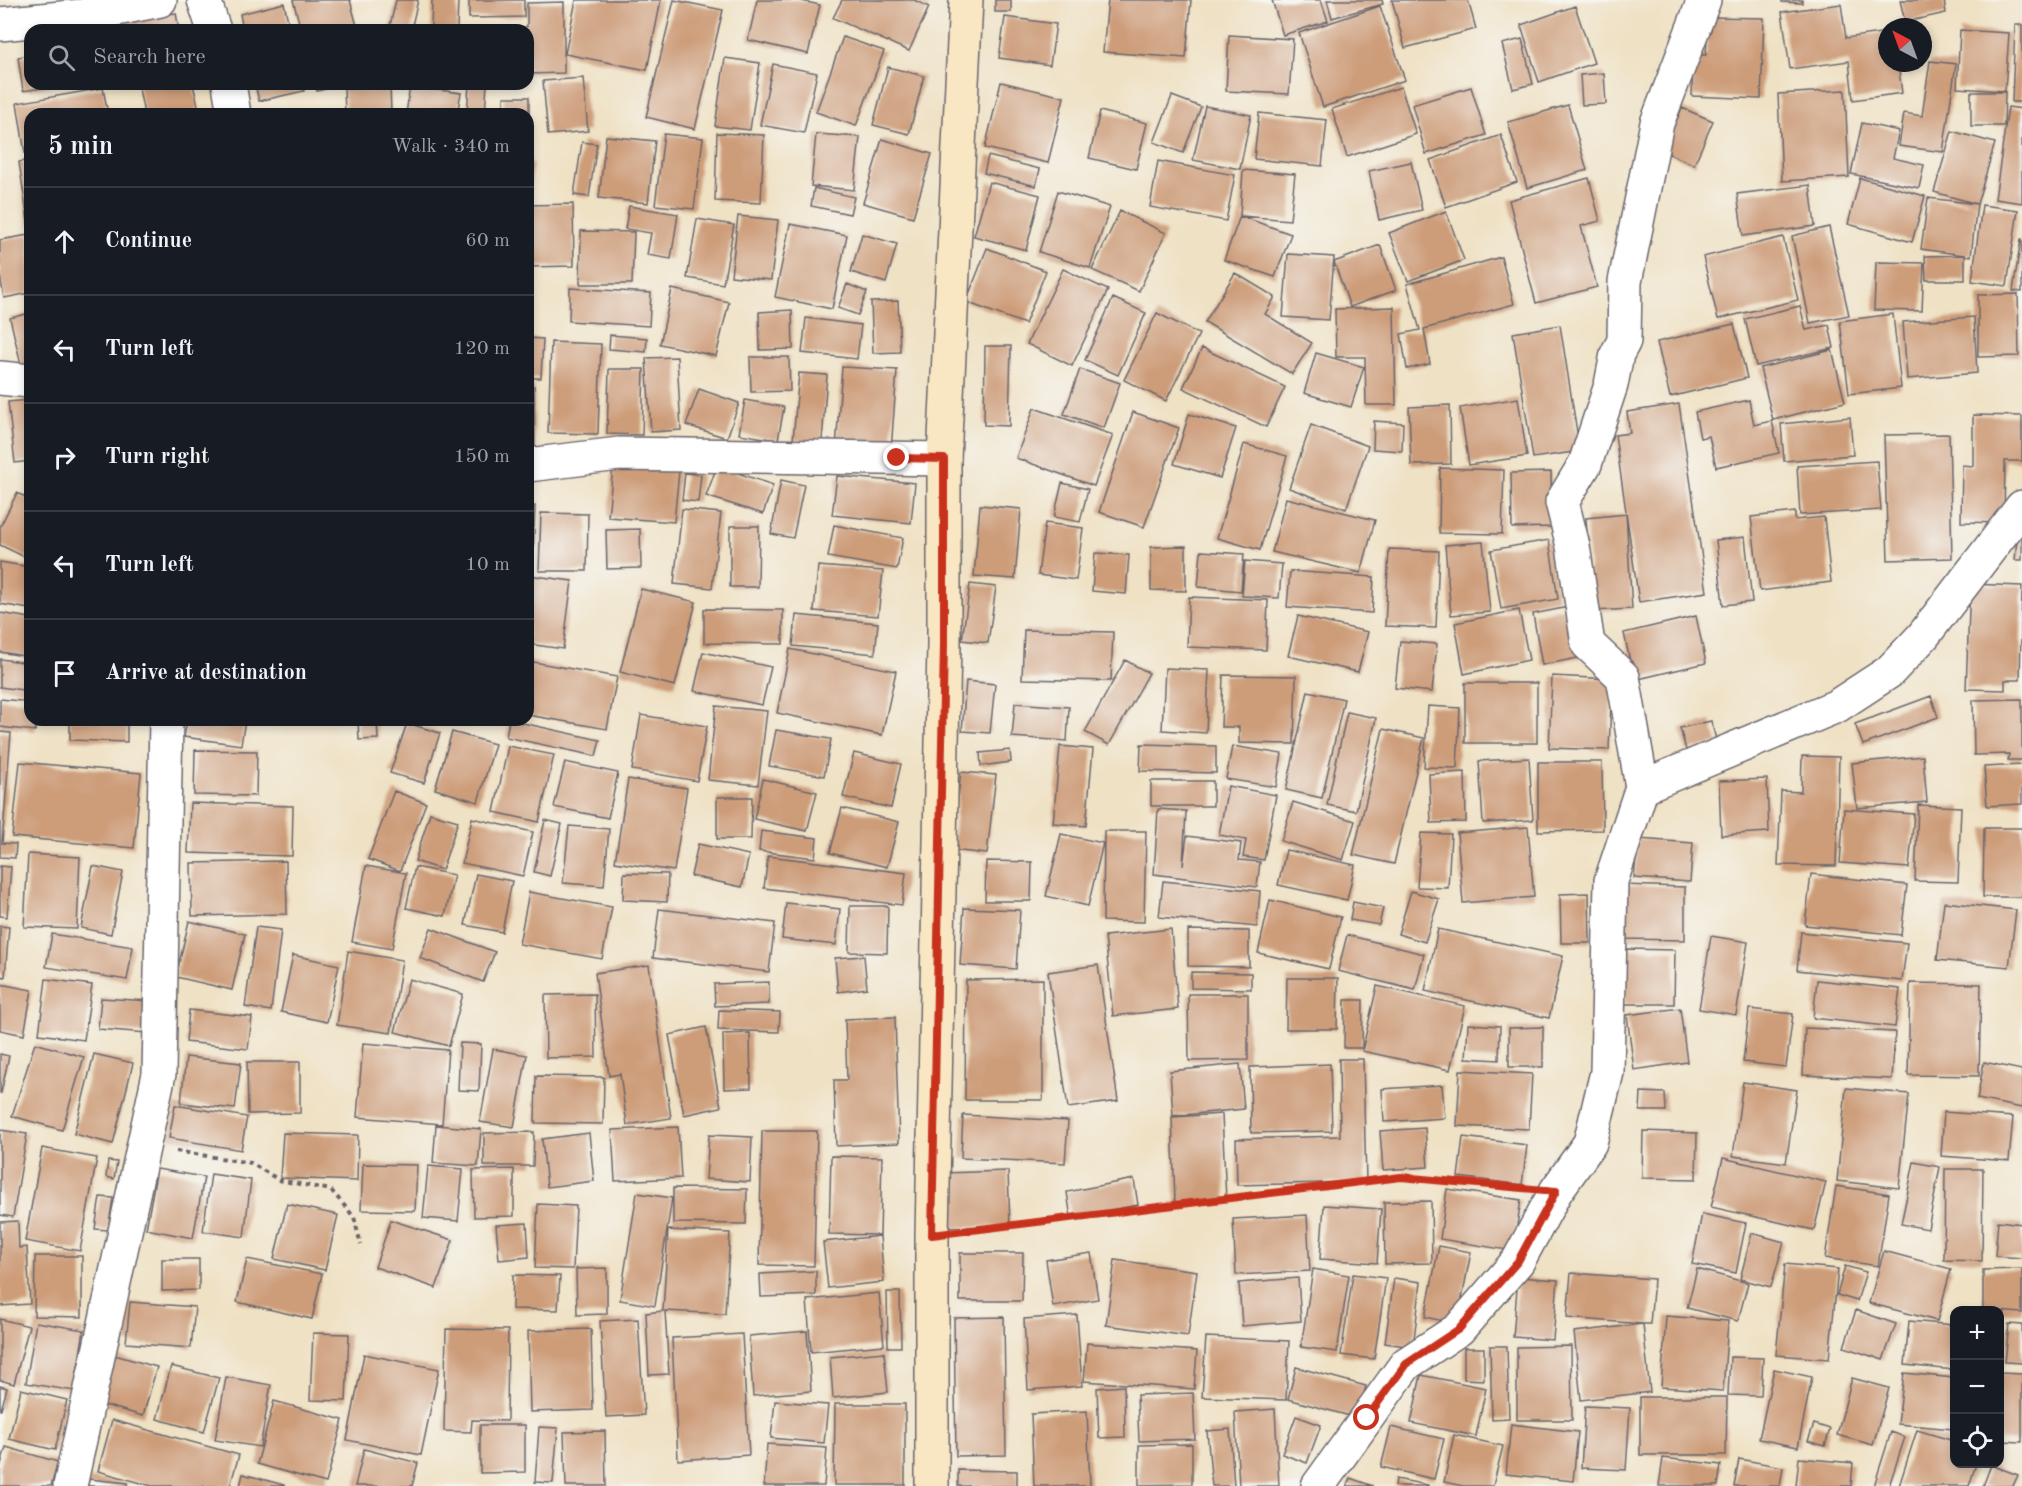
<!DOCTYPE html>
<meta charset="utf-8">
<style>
body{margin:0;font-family:"Old Standard TT",serif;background:#20242c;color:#f1f3f6}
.controls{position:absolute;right:18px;bottom:18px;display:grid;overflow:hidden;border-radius:12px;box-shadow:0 3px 9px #0003}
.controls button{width:54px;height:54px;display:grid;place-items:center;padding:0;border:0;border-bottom:2px solid #363941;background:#171b24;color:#f1f3f6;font:30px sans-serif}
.compass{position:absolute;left:1878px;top:18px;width:54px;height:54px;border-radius:50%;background:#171b24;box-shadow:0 3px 9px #0003;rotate:319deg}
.stop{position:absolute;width:18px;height:18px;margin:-14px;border:4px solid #c8321e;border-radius:50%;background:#fff}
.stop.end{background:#c8321e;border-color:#fff;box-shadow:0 2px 6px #0008}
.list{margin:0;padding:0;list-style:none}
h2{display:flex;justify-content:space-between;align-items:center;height:78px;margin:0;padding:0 24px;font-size:26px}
h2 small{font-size:20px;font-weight:400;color:#9ea1a6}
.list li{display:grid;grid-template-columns:39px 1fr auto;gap:18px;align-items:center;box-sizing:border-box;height:108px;padding:0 24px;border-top:2px solid #363941}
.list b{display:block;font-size:22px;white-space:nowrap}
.list em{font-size:20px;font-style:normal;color:#9ea1a6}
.icon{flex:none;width:33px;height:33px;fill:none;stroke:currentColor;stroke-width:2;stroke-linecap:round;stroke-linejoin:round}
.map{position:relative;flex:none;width:2022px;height:1486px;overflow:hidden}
.search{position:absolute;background:#171b24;box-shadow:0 3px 9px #0003;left:24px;top:24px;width:510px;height:66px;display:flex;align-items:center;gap:15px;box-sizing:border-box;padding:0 21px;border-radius:18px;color:#9ea1a6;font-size:22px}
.panel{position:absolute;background:#171b24;box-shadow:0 3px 9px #0003;left:24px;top:108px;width:510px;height:618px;border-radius:18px}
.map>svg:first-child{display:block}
</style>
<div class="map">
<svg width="2022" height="1486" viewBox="0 0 2022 1486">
<rect width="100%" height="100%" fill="#f6f6f2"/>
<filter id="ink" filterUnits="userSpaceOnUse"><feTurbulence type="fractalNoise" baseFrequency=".0167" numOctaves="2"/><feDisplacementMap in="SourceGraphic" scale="12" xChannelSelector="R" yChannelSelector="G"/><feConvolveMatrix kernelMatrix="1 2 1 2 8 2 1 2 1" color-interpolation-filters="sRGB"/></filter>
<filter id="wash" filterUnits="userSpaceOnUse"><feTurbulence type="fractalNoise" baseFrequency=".008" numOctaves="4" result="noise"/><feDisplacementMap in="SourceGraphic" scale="24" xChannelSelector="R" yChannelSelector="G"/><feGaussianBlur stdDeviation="1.35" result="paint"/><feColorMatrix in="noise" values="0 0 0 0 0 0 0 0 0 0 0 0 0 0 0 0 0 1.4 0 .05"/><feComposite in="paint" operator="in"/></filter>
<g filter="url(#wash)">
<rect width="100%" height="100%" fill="#efe1c4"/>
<g id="blocks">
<path fill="#cd9d7a" d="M293 0H350L358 30H301Z
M396 0H418L411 30H389Z
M432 0H458L457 30H431Z
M469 0H524V17L469 18Z
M576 0H661L647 70 565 54Z
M674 0 723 10 695 129 646 117Z
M757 0H797L820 5 808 54 748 40Z
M842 0H914L929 7 909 51 833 18Z
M995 0H1011V12H995Z
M1108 0H1191L1186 58 1103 52Z
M1272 0H1321L1328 21 1283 35Z
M1327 0H1382L1383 4 1332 18Z
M1392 0H1468L1476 29 1405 48Z
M1782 0H1802V3L1782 2Z
M1900 0H1944L1946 13 1905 22Z
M564 2V73L528 74V30H509V27H527V3Z
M284 3 290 30H243L240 14Z
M1841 4 1846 38 1887 32V63H1898L1902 93 1853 100 1849 61 1790 69 1782 12Z
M1380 6 1405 80 1323 107 1299 33Z
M1575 6 1594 63 1539 82 1521 25Z
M176 13 179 30H121L120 22Z
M1005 17 1056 24 1050 65 999 58Z
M1708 17 1764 18 1761 99 1692 96 1693 55H1706Z
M2015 25H2022V102H2012Z
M1960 30 2009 33 2005 91 1957 88Z
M1229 35 1293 39 1289 94 1226 91Z
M843 37 884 51 856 126 816 112Z
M1522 39 1533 84 1513 89 1502 44Z
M30 55V84L62 85 23 91 18 57Z
M725 58 760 63 750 130 715 126Z
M1930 61 1956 64 1943 152 1899 146 1904 113 1922 116Z
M773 64 817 73 804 133 760 125Z
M888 67 924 76 909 134 873 125Z
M1604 73 1606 104 1582 105 1580 75Z
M583 78 588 131 548 135 543 81Z
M1001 82 1064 97 1048 163 985 148Z
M138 84H193L199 110 181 114H144Z
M255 84H303L304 91 259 101Z
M315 84H340V85L317 91Z
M469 84H487L485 114H467Z
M390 86 391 114H345L344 88Z
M410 86 461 93 457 114H406Z
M1401 87 1416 134 1347 157 1332 109Z
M1471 87 1486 135 1426 154 1412 105Z
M103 88 108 114H30V152L25 153 17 103Z
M1845 90 1849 177 1782 181 1778 94Z
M1971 92H2005L2004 126H1971Z
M1172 96 1201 107 1183 153 1154 142Z
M504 97H529V114H504Z
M1568 105 1587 170 1527 188 1508 122Z
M1205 106 1251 115 1240 169 1193 160Z
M2008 107 2022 109V203L1995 199Z
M1682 108 1713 121 1694 165 1663 151Z
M1100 111 1147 123 1136 169 1089 158Z
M1259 113 1327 120 1322 166 1254 159Z
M1862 123 1899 131 1893 158 1924 165 1919 188 1851 174Z
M1952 131 1995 143 1977 204 1934 192Z
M717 133 764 135 761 203 715 201Z
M664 134 703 138 694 209 655 205Z
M816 134 860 137 854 190 811 186Z
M1501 135 1517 182 1446 207 1430 160Z
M606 136 655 141 648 203 599 198Z
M882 139 932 154 913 217 863 203Z
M582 142 597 144 589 197 574 195Z
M988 156 1040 169 1036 186 984 173Z
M30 160V229H29L19 162Z
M1158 161 1235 175 1226 221 1150 207Z
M528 162 533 163 529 194H528Z
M1411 162 1422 210 1379 220 1369 171Z
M1243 170 1295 174 1290 220 1240 216 1291 234 1275 277 1224 260 1240 216Z
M1589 178 1600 221 1581 226 1597 287 1536 303 1509 200Z
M1860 178 1925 196 1912 242 1848 224Z
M989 182 1040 195 1026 250 974 236Z
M1810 185 1815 226 1743 236 1737 194Z
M814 188 854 197 850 214 811 206Z
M1058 191 1110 207 1090 268 1039 252Z
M1928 198 1977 204 1971 256 1921 249Z
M573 204 574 266 528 267V205Z
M1982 205 2018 210 2007 286 1972 281Z
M629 206 678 214 671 259 647 255 651 233 625 229Z
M1120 211 1166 233 1139 291 1092 270Z
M1446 211 1464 260 1408 281 1389 233Z
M738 216 778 220 771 280 731 276Z
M697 219 734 225 723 284 687 278Z
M790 224 847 235 832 309 775 297Z
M1829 227 1849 315 1810 323 1792 236Z
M581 231 634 232 632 284H580Z
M862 234 897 244 886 283 851 272Z
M29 235 30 293 4 298 0 276V240Z
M1783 237 1798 300 1718 319 1703 257Z
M2021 239H2022V292L2013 291Z
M1380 245 1396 290 1350 307 1334 262Z
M987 248 1046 271 1025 324 966 302Z
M1288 254 1334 257 1329 320 1283 317Z
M1965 255V280H1926L1925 256Z
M1501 257 1514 304 1424 329 1430 364 1407 369 1401 334 1420 330 1407 284Z
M1876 262 1924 263 1922 311 1874 310Z
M1063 269 1108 290 1072 366 1027 344Z
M1235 273 1275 297 1265 314 1312 343 1292 374 1205 322Z
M847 284 867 292 858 315 838 308Z
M570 288 651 293 649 326 569 321Z
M672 289 729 302 716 356 660 344Z
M2018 294 2019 356 1978 357V295Z
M1113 298 1146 313 1118 375 1085 360Z
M898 301 900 352 873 353 871 302Z
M1800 306 1806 330 1829 325 1834 348 1756 366 1745 319Z
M1394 307 1396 405H1366L1365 357H1336L1335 309Z
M792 310 793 349 760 350 759 312Z
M30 313V371L23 373 10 318Z
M1157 313 1199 334 1166 401 1124 380Z
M1893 314 1901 388 1849 394 1840 321Z
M1974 317 1977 373 1907 379 1903 322Z
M806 318 861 325 857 359 802 353Z
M1734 324 1747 378 1670 397 1657 342Z
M1560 325 1580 451 1533 458 1513 333Z
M610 335 647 338 646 352 609 349Z
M528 338 543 339 541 378H528Z
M551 342 601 344 598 434 548 433Z
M985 346H1011L1009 426 984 425Z
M1202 348 1285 387 1266 427 1183 388Z
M1832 350 1845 402 1773 420 1760 368Z
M1316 353 1364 367 1351 407 1304 393Z
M677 357 681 430 651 432 646 358Z
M750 357H789L790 391 751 392Z
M842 367 897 370 891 451 836 447Z
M609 369H644L642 435 607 434Z
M1080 369 1120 383 1104 428 1064 414Z
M799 373 827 375 822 442 793 440Z
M528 386H534L535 458 528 459Z
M699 389 739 403 727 438 686 425Z
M1518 398 1527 456 1469 465 1460 408Z
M30 400V461L15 463 8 402Z
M745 400 784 407 778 440 739 434Z
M1749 400 1754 425 1772 421 1779 453 1716 467 1709 436 1700 438 1695 412Z
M1679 404 1707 592 1639 602 1615 435 1630 433 1627 412Z
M1450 405 1451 464 1411 465 1409 407Z
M1034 408 1113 435 1094 486 1016 458Z
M1133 412 1179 428 1144 527 1099 512Z
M1189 414 1236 428 1220 478 1174 464Z
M1973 415 2022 416V461H2005L2004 523 1961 522 1962 465 1973 466Z
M1850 417 1853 455 1784 461 1781 424Z
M1374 421 1403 423 1402 451 1373 449Z
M1311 425 1368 446 1346 509 1289 488Z
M1949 434 1952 558 1888 560 1884 435Z
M1244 444 1287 456 1260 550 1217 538Z
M1877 461 1881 510 1800 515 1797 466Z
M613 466 679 471 674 522 608 517Z
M717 466 773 485 763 514 706 496Z
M1440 468 1504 470 1502 534 1439 533Z
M1551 472 1552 527 1512 528 1511 473Z
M685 473 701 475 698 502 682 500Z
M837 476 915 483 911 523 832 515Z
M781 480 804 485 793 538 771 534Z
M1062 483 1088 489 1080 522 1054 517Z
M17 493 30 499 29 559 0 545V527Z
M1286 498 1375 520 1361 573 1272 552Z
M980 505 1021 509 1015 579 974 576Z
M528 506H535L533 558H528Z
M682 509 721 513 712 588 674 584Z
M1795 512V520L1824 517 1831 582 1760 591 1751 517Z
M541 513 588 514 587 571H539Z
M1626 514 1632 609 1592 611 1586 518Z
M2019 518H2022V560H2015Z
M1045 523 1083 528 1076 580 1038 575Z
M834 525 903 538 897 569 828 557Z
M730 526H759L758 587H730Z
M640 529 641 568 607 569 606 530Z
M1745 537 1752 602 1723 605 1716 540Z
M1549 540 1558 599 1501 609 1491 550Z
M1483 542 1490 612 1451 615 1445 545Z
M1186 546V591L1151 590V547Z
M1389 549 1439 551 1436 628 1385 626Z
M1201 551 1244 554 1241 591 1198 587Z
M1095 553 1129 555 1126 594 1092 591Z
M1245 561 1282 564 1279 598 1242 596Z
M0 562 30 567V609L0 604Z
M818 566 883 571 878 616 814 611Z
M1290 571 1374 577 1372 613 1287 607Z
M528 575 572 581 563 649 528 644Z
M970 584 996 587 988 643 962 640Z
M1970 584 2022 586 2020 680H2005V690L1966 689Z
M641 589 696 602 675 686 620 672Z
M1189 597 1268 600 1266 650 1187 647Z
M1574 606 1583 657 1542 665 1533 614Z
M704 609 783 610V644L704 643Z
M1519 610 1529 660 1464 674 1455 623Z
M0 613 30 618V657L0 652Z
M796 615 878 623 875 654 793 646Z
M1298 616 1368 632 1358 672 1288 656Z
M1696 616 1706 663 1634 680 1624 633Z
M1024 630 1113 632 1111 681 1022 679Z
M1400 641 1437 644 1432 692 1395 688Z
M790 649 896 671 882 735 777 713Z
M703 652 771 667 762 705 694 691Z
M0 659 30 663V691L0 687Z
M1125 660 1149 673 1109 745 1085 732Z
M528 661 617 677 607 729 528 715Z
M1165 668 1209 670 1206 733 1162 730Z
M1223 675 1296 676 1294 744 1239 743V727H1221Z
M1552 676 1612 679 1609 750 1549 748Z
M966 681 995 684 990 733 962 731Z
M1465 683H1537V743H1465Z
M1308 691 1344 699 1322 798 1286 790Z
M1931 696 1938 717 1863 745 1855 724Z
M0 699 30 702V720H37L35 731 0 727Z
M2022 699V760H2008L2009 754 1974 755 1973 700Z
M1015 703 1069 707 1067 741 1012 737Z
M716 706 767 711 758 785 708 780Z
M1428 706 1460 708 1457 768 1424 767Z
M1347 712 1376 718 1356 811 1327 805Z
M641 715 707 726 697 781 632 770Z
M70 720H127V742L70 740Z
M187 720H245L241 745 184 737Z
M358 720H377L378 739 359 740Z
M509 720 600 740 596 756 506 737Z
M1711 721 1717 743 1686 750 1680 728Z
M407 723 440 733 424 783 390 773Z
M1383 729 1424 738 1394 864 1353 855Z
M776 730 831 739 824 776 769 766Z
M0 732 11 733 2 843 16 844 15 858 0 857Z
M452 732 495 744 478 802 435 789Z
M1141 744 1216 746V773L1140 771Z
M508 746 554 755 539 822 494 812Z
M1060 746 1093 749 1086 826 1053 823Z
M1232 746 1282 754 1276 787 1226 779Z
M195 750 257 751 256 796 194 795Z
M1010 750 1011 762 981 766 980 753Z
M854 753 901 764 891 808 843 797Z
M1802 756 1839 757 1836 866 1778 865 1781 791 1801 792Z
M1923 756 1927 802 1857 808 1852 763Z
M1529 758 1533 820 1483 823 1479 761Z
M20 762 141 773 134 848 12 837Z
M565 762 618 773 608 818 554 807Z
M1538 762H1602L1603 830 1538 831Z
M2022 765V804L1987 806 1984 767Z
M961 772 996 775 987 854 952 850Z
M1465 772 1466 822 1431 823 1429 774Z
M628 779 687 788 674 871 615 862Z
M763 779 817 792 807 831 754 819Z
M1767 779 1769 832 1721 835 1719 781Z
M1151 781H1213V806H1151Z
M1228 786 1276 795 1264 860 1243 857 1246 840 1219 835Z
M394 791 426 803 400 871 368 859Z
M717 797H752L751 839H717Z
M1293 802 1355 821 1343 860 1281 841Z
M190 803 293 806 292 856 188 853Z
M1918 805 1961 807 1958 882 1915 881Z
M842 808 899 822 887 867 830 853Z
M1158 809 1186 811 1183 866 1187 836 1241 843 1239 860 1260 862 1257 887 1154 874Z
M1844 809 1914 814 1909 868 1840 863Z
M430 813 458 821 442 870 415 861Z
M472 818 533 832 523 876 462 863Z
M545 820 562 824 550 876 534 872Z
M569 826 609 829 604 886 563 883Z
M1528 827 1534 897 1463 903 1457 833Z
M1984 828H2022V897H1983Z
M761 831 817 838 815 858 759 851Z
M1104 831H1146L1144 922 1103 921Z
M1421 833 1451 834 1448 888 1417 887Z
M1061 834 1103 843 1088 906 1046 896Z
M1638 839 1693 843 1690 882 1634 878Z
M698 844 749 855 742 887 691 876Z
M1286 850 1355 865 1347 900 1278 885Z
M28 854 80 857 77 929 24 927Z
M768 856 906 873 902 905 764 888Z
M286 861 287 914 192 916 191 863Z
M986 861 1032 862 1031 901H985Z
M0 866 11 867 7 917 0 916Z
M93 866 123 872 111 934 81 928Z
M366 866 406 873 392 949 352 942Z
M415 867 454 875 445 916 406 908Z
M624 873 668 874 667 902 623 900Z
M476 874 512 881 502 932 465 925Z
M1811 874 1907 885 1901 935 1805 925Z
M1163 881 1260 891 1257 927 1159 917Z
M1621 885 1685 887V940L1620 939Z
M1411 891 1439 899 1425 942 1398 934Z
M529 892 612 907 602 959 519 944Z
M1589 893 1590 943H1561L1560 894Z
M1270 900 1341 917 1329 969 1258 953Z
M1353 902 1383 908 1379 925 1350 920Z
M1944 902 2016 910 2009 967 1937 960Z
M786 903 840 909 836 945 782 939Z
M850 906H888L887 953 849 952Z
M964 908 1020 910 1016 969 960 965Z
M659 909 775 923 769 972 653 958Z
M189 921 245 934 232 990 176 977Z
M0 926 9 927 5 977 0 976Z
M256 927 281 930 271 1011 245 1007Z
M431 928 495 952 483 982 420 958Z
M1171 929 1178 1009 1113 1016 1105 936Z
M1438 929 1563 956 1549 1018 1425 991Z
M1188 930 1249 931V967L1188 966Z
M1801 932 1907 943 1902 981 1797 970Z
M52 934 133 947 127 980 46 967Z
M1347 935 1424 954 1415 990 1338 971Z
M1711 936 1748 942 1736 1015 1699 1009Z
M1626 949 1675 950 1674 1004H1625Z
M348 951 402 960 391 1033 337 1025Z
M293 955 339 965 327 1022 281 1012Z
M864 956 867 988 838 992 835 958Z
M649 965 671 1118 627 1125 620 1074 609 1076 595 973Z
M1098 965 1118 1101 1068 1108 1048 972Z
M1191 972 1251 973V989L1191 988Z
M1287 978H1338L1337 1029H1286Z
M46 979 92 985 84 1040 39 1034Z
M409 979 463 994 449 1046 395 1032Z
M1043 979V1100H965L966 980Z
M1817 980 1900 989 1895 1027 1813 1018Z
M769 982V1004L715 1006 714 984Z
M1910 983 1981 984 1979 1076 1908 1075Z
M0 984 32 990 24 1035 0 1030Z
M1377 986 1465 1006 1450 1070 1362 1051Z
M595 994 596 1057 546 1058 545 995Z
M1188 994H1248V1060L1189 1061Z
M101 998 149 1001 147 1033 98 1029Z
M1345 1000H1363L1362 1048H1344Z
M1680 1008 1687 1062 1634 1070 1627 1015Z
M1749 1009 1793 1014 1786 1067 1743 1062Z
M189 1010 252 1017 248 1049 186 1042Z
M719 1010 780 1012 779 1032 718 1030Z
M895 1017 899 1143 836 1146 834 1080H847L845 1019Z
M1468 1024 1500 1026 1499 1060 1466 1058Z
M706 1027 721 1107 684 1115 669 1035Z
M1543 1027V1067H1509V1028Z
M1805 1028 1895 1032 1892 1079 1803 1075Z
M750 1033 751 1088 724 1089 723 1034Z
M35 1043 84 1057 62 1130 12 1116Z
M363 1043 448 1050 442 1124 357 1117Z
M460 1043 481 1044 479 1091 458 1090Z
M493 1049 527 1055 514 1127 480 1122Z
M0 1054 9 1056 1 1093H0Z
M94 1054 133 1063 113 1144 74 1134Z
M186 1057 241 1063 235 1109 181 1103Z
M1339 1059H1363L1366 1182 1237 1185 1236 1139 1340 1136Z
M247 1062H300V1113L248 1114Z
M1984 1062 2022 1070V1108L1977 1099Z
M1240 1064 1244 1109 1173 1116 1170 1071Z
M1330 1064 1332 1131 1251 1133 1250 1067Z
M1460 1070 1532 1074 1529 1129 1457 1126Z
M536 1076 604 1077 603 1124 535 1123Z
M1743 1082 1797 1090 1786 1163 1733 1156Z
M1442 1085 1445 1118 1384 1122 1382 1089Z
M1846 1088 1909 1094 1899 1188 1837 1181Z
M1641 1092 1665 1093 1666 1111H1640Z
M175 1105 247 1117 241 1150 169 1138Z
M1944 1112 2013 1117 2009 1161 1941 1156Z
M1222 1114 1226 1200 1175 1202 1172 1117Z
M963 1115 1068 1121 1065 1163 961 1158Z
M436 1125 481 1129 478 1166 433 1163Z
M678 1127 681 1178 615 1181 612 1130Z
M1425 1128 1428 1167 1383 1170 1380 1131Z
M0 1130 27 1134 13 1217 0 1215Z
M762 1131H817L814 1266 759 1265Z
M1643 1131 1697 1133 1696 1179 1642 1178Z
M534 1132 533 1166H484V1133Z
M283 1133 358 1135 357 1181 280 1178Z
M589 1133 594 1181 547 1187 542 1139Z
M709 1135 752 1137 750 1182 706 1179Z
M1463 1137 1527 1145 1522 1185 1458 1177Z
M42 1148 97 1158 80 1251 25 1241Z
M831 1156 882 1157 880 1235 829 1234Z
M1723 1158 1826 1182 1814 1230 1711 1207Z
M108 1161 117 1162 114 1179 106 1177Z
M1914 1162 1940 1167 1928 1229 1901 1224Z
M363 1164 417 1165 415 1211 361 1210Z
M428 1166 463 1169 458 1221 423 1218Z
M157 1169 204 1177 193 1238 146 1229Z
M514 1169V1216L474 1217 473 1170Z
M1945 1169H1983L1982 1261 1944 1260Z
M1008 1171 1010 1226 944 1228 942 1173Z
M211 1174 251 1180 244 1237 203 1231Z
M1134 1179 1138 1205 1071 1218 1067 1192Z
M1836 1186 1889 1194 1878 1266 1825 1258Z
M673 1188 747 1189 746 1224 673 1223Z
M1447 1189 1521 1200 1513 1251 1440 1239Z
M637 1193 672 1198 655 1306 620 1300Z
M100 1197 113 1198 108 1230 95 1229Z
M1431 1201 1432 1263 1385 1264 1384 1202Z
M287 1204 338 1215 325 1270 274 1259Z
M538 1204 576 1206 573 1269 535 1268Z
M1324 1205 1381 1209 1377 1263 1320 1259Z
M1702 1214 1746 1223 1736 1273 1692 1264Z
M1307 1215 1310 1271 1236 1275 1233 1219Z
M391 1220 453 1240 436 1288 375 1267Z
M18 1221 19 1248 27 1247 30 1304 0 1306V1222Z
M1998 1221 2022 1224V1258L1995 1256Z
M527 1223 529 1257 499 1260 496 1225Z
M668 1230 730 1233 725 1314 665 1311 669 1374 649 1375 646 1313 663 1311Z
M1752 1233 1784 1242 1771 1287 1740 1279Z
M880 1236 884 1282 828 1288 823 1242Z
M1439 1246 1471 1252 1457 1324 1425 1317Z
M1884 1251 1951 1269 1937 1321 1869 1303Z
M960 1253H1023L1022 1301H960Z
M1091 1253 1098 1299 1053 1307 1046 1260Z
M35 1256H82V1317L34 1316Z
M162 1259H199V1290L162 1291Z
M247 1259 322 1274 312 1319 237 1302Z
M1115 1260 1197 1271 1188 1336 1106 1325Z
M1785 1264 1838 1269 1829 1359 1776 1355Z
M1845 1266 1866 1272 1857 1301 1837 1295Z
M607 1268V1314L577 1315 576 1269Z
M1313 1269 1349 1275 1337 1352 1301 1347Z
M1697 1269 1748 1283 1738 1321 1687 1308Z
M2022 1269V1313L1983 1310V1270Z
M816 1271V1295L761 1297 760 1274Z
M1571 1273 1654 1279 1650 1324H1643L1650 1392 1581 1400 1574 1332 1643 1324 1567 1318Z
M1353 1274 1386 1278 1374 1359 1341 1355Z
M513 1275 560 1276 558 1310 512 1309Z
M1518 1277 1558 1280 1553 1340 1513 1337Z
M1298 1278 1301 1321 1242 1326 1239 1283Z
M1394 1278 1421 1282 1413 1347 1385 1343Z
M887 1292H900L901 1347H888Z
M879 1293 884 1345 811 1352 807 1300Z
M130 1302 195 1307 191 1348 126 1343Z
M1856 1310 1896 1324 1883 1360 1844 1347Z
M1077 1315 1082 1386 1028 1390 1024 1319Z
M1666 1316 1728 1321 1723 1391 1661 1387Z
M1004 1317 1006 1455 956 1456 954 1318Z
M0 1319 29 1326 14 1384 0 1380Z
M638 1319 644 1415 606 1417 600 1321Z
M1909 1321 1954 1325V1370L1905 1365Z
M36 1322 84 1330 74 1391 26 1383Z
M2009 1324 2022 1325V1363L2005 1362Z
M446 1329 508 1330 507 1421 472 1420 471 1432 444 1431Z
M591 1329 593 1410 530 1412 528 1331Z
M807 1331 811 1391 753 1396 749 1336Z
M313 1333 349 1334 346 1401 310 1400Z
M742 1334 749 1455 678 1460 672 1338Z
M1206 1337 1289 1341 1286 1400 1202 1397Z
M1087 1343 1197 1351 1194 1389 1084 1381Z
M1490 1346H1507L1509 1419 1492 1420Z
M1571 1346 1572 1420H1517V1347Z
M1464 1348H1484V1380L1464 1379Z
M884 1352 888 1392 833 1398 830 1357Z
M111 1354 157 1367 143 1416 97 1403Z
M364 1354 439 1369 421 1455 347 1440Z
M1730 1357 1763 1358 1761 1396 1728 1395Z
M171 1366 219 1378 204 1432 157 1419Z
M1296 1367 1366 1386 1357 1418 1288 1399Z
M1774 1369 1812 1377 1798 1447 1759 1439Z
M1904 1373 1954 1378 1953 1429 1898 1424Z
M2000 1373 2022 1374V1442L2000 1441Z
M1421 1375 1486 1388 1476 1436 1411 1423Z
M226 1377 271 1385 260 1447 215 1440Z
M1852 1378 1889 1388 1873 1445 1837 1435Z
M0 1386 7 1388 1 1410H0Z
M1124 1386 1125 1437 1099 1438 1097 1388Z
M21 1389 67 1400 55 1450 9 1439Z
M1193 1393 1195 1439 1139 1441 1137 1395Z
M1640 1397H1727L1726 1455H1640Z
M274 1401 343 1420 326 1483 257 1464Z
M775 1401 828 1405 824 1443 771 1438Z
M835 1404H905V1485H834Z
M1585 1406 1630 1408 1626 1470 1581 1468Z
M1275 1409 1279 1486H1239L1235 1412Z
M1087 1411 1090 1486H1034L1031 1414Z
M1296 1416 1321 1425 1307 1463 1282 1454Z
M112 1420 239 1455 230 1486H152L98 1471Z
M1511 1424 1578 1432 1573 1481 1506 1474Z
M1814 1424 1830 1429 1825 1446 1808 1441Z
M480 1425H525V1472L480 1473Z
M539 1427 558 1428 553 1483 535 1482Z
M1391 1427 1444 1439 1434 1479 1381 1467Z
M1230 1429 1234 1486H1212L1207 1431Z
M1917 1430 1954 1441V1464H1976L1969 1486H1899Z
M605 1431 606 1486H566L564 1432Z
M1891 1432 1905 1437 1889 1486H1874Z
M1454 1435 1503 1446 1493 1486H1463L1444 1482Z
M767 1444 827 1448 824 1486H764Z
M1192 1444V1484L1139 1485V1445Z
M6 1447 58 1462 51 1486H0V1468Z
M364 1449 418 1463 412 1486H355Z
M1663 1458 1721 1465 1718 1486H1659Z
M1799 1458 1853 1463 1851 1486H1796Z
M1739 1459 1783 1467 1780 1486H1734Z
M1991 1465 2018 1475 2013 1486H1983Z
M958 1470 1017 1471V1486H958Z
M243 1474 284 1485V1486H240Z
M1350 1478 1373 1486H1347Z
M89 1479 128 1483 127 1486H88Z
M1396 1479 1428 1485V1486H1395Z"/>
</g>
</g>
<g filter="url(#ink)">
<use href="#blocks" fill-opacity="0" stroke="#6a656b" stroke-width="1.5"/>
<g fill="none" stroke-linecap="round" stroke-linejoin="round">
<g stroke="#6a656b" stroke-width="36">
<path id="minor" d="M204 0 214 30
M0 24 82 16 160 0
M229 84 234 114
M0 378 30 381
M528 465 619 454 944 459
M1642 787 1837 706 1889 672 1923 636 2022 507
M70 1486 159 1074 166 720
M1318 1486 1406 1364 1459 1329 1518 1261 1556 1191 1590 1143 1607 1072 1611 881 1642 787 1623 677 1588 644 1573 546 1562 502 1585 464 1611 385 1617 354 1624 341 1625 282 1657 123 1704 0"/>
</g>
<g stroke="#6a656b" stroke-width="36">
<path id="secondary" d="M932 1486V1235L944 645V459L966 0"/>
</g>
<path stroke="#6a656b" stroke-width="4" stroke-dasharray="4.5 4.5" stroke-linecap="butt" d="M176 1151 251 1163 279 1180 331 1190 354 1217 361 1245
M965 1231 1401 1177 1521 1188"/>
<use href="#minor" stroke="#fff" stroke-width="33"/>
<use href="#secondary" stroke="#f9e7c3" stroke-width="33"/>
</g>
</g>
<g fill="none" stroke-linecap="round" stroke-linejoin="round" filter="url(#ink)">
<path stroke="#c8321e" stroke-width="8" d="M897 458 944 459V645L932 1235 1401 1177 1556 1191 1518 1261 1459 1329 1406 1364 1367 1418"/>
</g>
</svg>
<div class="controls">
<button>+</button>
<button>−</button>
<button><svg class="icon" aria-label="locate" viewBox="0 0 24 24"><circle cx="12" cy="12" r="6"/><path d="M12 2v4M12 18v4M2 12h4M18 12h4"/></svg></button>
</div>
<svg class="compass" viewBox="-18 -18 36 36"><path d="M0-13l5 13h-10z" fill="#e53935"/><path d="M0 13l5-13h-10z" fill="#9ea1a6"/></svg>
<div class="stop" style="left:1367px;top:1418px"></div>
<div class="stop end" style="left:897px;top:458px"></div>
<div class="search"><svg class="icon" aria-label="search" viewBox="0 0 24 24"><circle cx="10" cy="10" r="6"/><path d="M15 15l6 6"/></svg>Search here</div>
<section class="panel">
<h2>5 min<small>Walk · 340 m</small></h2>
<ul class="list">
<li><svg class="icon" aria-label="ahead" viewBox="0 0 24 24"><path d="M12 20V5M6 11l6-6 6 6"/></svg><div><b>Continue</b></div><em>60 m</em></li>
<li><svg class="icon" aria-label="left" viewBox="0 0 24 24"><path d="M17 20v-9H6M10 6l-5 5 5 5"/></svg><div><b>Turn left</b></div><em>120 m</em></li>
<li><svg class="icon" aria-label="right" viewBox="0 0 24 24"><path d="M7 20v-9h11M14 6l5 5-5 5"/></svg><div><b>Turn right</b></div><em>150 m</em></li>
<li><svg class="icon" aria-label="left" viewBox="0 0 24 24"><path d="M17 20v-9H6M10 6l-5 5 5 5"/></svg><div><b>Turn left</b></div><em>10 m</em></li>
<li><svg class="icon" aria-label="arrive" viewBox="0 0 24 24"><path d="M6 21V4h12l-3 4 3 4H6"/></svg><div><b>Arrive at destination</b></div></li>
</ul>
</section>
</div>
